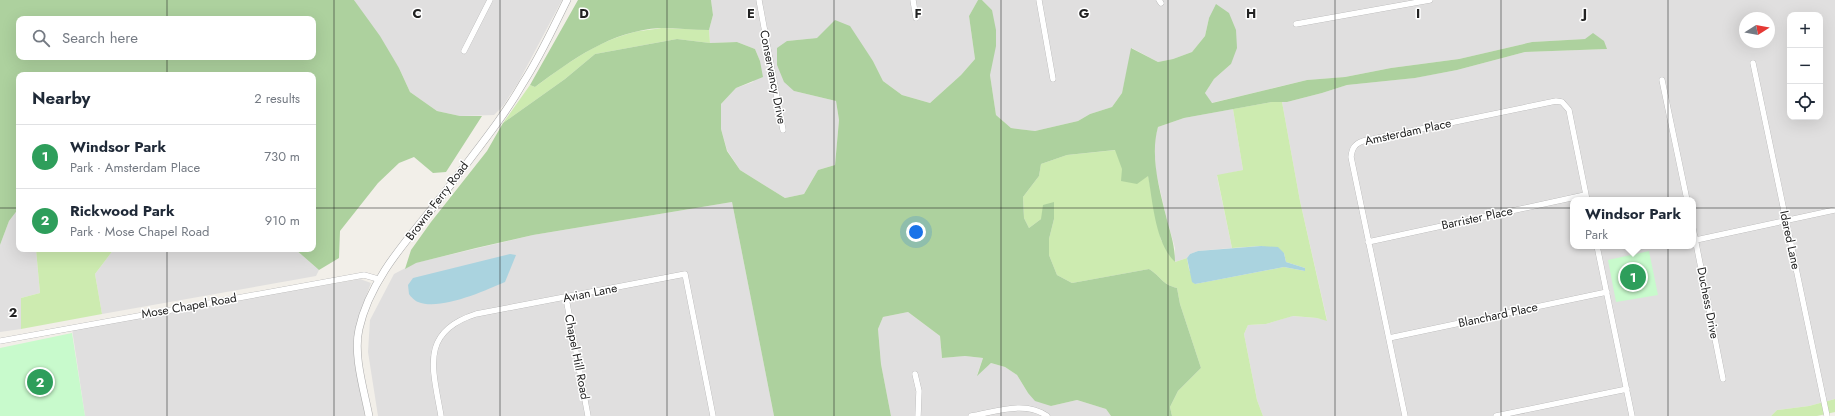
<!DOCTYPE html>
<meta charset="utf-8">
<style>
body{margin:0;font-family:Jost,sans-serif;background:#f6f6f7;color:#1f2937}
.controls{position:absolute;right:12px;top:12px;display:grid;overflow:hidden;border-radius:8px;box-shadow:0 4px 16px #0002}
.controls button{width:36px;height:36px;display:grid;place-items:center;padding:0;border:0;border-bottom:1px solid #e0e1e3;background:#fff;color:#1f2937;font:20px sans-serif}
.compass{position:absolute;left:1739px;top:12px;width:36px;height:36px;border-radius:50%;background:#fff;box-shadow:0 4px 16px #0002;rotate:79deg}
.you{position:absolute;left:916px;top:232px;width:14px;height:14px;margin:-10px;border:3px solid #fff;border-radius:50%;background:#1a73e8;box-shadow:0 0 0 6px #1a73e833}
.badge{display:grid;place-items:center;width:26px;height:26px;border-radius:50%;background:#db2777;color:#fff;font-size:13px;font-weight:700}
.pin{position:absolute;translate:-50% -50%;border:2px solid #fff;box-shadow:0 1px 4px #0006}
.popup{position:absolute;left:1570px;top:197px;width:126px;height:52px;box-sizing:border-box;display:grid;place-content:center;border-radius:8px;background:#fff;filter:drop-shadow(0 1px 3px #0005);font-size:13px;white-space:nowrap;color:#747a83}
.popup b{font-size:15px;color:#1f2937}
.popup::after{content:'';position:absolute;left:50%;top:100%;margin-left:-8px;border:8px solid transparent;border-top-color:#fff}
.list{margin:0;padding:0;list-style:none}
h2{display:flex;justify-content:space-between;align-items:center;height:52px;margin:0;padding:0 16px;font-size:17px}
h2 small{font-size:13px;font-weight:400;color:#747a83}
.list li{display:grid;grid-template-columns:26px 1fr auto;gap:12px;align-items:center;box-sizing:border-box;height:64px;padding:0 16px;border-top:1px solid #e0e1e3}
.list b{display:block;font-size:15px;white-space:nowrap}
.list p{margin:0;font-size:13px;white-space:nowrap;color:#747a83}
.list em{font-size:13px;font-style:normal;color:#747a83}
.icon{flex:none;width:22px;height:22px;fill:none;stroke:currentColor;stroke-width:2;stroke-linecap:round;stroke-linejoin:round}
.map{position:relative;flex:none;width:1835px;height:416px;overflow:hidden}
.search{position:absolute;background:#fff;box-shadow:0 4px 16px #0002;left:16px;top:16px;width:300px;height:44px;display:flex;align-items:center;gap:10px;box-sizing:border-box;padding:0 14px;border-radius:8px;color:#747a83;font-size:15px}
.panel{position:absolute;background:#fff;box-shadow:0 4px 16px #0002;left:16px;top:72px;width:300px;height:180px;border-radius:8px}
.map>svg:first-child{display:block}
</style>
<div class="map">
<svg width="1835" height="416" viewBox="0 0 1835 416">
<rect width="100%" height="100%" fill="#f2efe9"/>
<path fill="#e0dfdf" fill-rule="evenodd" d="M354 0H562L518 83 503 106 494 115 460 116 437 111 410 92 399 68Z
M711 0H978L969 16 975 59 961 75 930 103 902 95 883 81 873 61 861 44 817 38 787 41 794 91 836 101 839 120 835 165 818 170 804 194 785 198 740 170 727 150 721 129V104L736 88 753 82 760 61 755 49 737 42 710 43 709 30 713 15Z
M982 0H1835V399L1809 406 1777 410 1771 416H1263L1257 400 1244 334 1248 325 1266 324 1292 316 1317 318 1327 320 1300 201 1282 102H1287L1322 93 1347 85 1414 78 1457 70 1525 52 1606 49 1586 39 1532 42 1459 59 1391 68 1345 77 1307 80 1211 103 1205 93 1214 79 1231 64 1209 18 1205 36 1192 52 1173 59 1158 62 1132 48 1122 93 1112 107 1090 114 1078 121 1035 131 1011 128 996 115 990 75 992 10ZM1790 15H1820V117H1790ZM1745 18H1769V42H1745ZM1573 200H1693V246H1573Z
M1233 109 1243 170 1217 176 1232 248 1198 251 1190 254 1187 258 1175 262V248L1166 216 1156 172 1154 141 1158 127 1184 118Z
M732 202 774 416H378L368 352 370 320 394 274 415 263 533 235Z
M19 208V249H36L40 293 21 298V329L0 332V245L9 221Z
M114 249H295L319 270 316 276 102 314 95 274Z
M360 279 371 283 357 321 355 345 356 368 365 416H85L72 329Z
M908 312 940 336 942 358 965 356 983 358 977 375 991 363 1005 367 1017 375 1028 393 1051 406 1077 400 1106 409 1111 416H891L881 364 878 329 883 317Z"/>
<path fill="#cdebb0" d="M661 28 709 30 710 43 677 39 595 54 565 79 503 123 530 85 535 87C565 65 594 43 631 33 640 30 651 30 661 28Z
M1272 102H1282L1300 201 1327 321 1317 318 1293 316 1266 324 1248 325 1244 334 1257 400 1263 416H1172L1170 407 1178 391 1201 368 1180 304 1177 288C1161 284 1162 277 1149 269L1072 283 1057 275 1049 255V239L1054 219H1041L1029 228 1024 218 1023 197 1039 176 1041 164 1067 155 1116 150 1123 169 1148 175 1161 240 1175 262 1187 258 1189 269 1195 284 1284 267 1305 271V268L1286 262 1284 253 1261 246 1232 248 1217 175 1243 170 1233 109Z
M36 249H114L95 274 102 314 21 329V298L40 293Z
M1835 399V412L1817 416H1771L1777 410 1809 406Z"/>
<path fill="#add19e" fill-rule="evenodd" d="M0 0H354L380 36 399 68 410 92 437 111 460 116H482L446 172 433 173 414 157 399 163 378 183 340 231 339 258 319 270 295 249H313V75H19V208L9 221 0 245ZM19 19H313V57H19Z
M578 0H711L713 15 709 30C693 30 676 28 660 28 611 31 573 59 535 87L530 85Z
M978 0H982L992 10 996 30V46L990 75 996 115 1011 128 1035 131 1078 121 1090 114 1112 107 1122 93 1131 48 1158 62 1173 59 1192 52 1205 36 1209 18 1216 4 1229 13 1236 30 1237 48 1231 64 1214 79 1205 93 1212 103 1307 80 1345 77 1391 68 1459 59 1532 42 1585 39 1593 33 1604 41 1607 49 1525 52 1457 70 1415 78 1347 85 1322 93 1287 102H1272L1184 118 1158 127C1150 155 1159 188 1166 216 1170 232 1175 245 1175 262 1155 243 1153 202 1148 176L1137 184 1121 181 1122 169 1115 150 1067 155 1041 164 1039 176 1023 197 1024 218 1029 228 1041 219 1043 205 1054 202V219L1049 239V255L1057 275 1072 283 1149 269C1162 277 1161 284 1177 288L1180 304 1201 368 1178 391 1170 407 1172 416H1111L1106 409 1077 400 1051 406 1035 401 1028 393 1017 375 1005 367 991 363 977 376 983 358 965 356 942 358 940 336 908 312 883 317 878 329 881 364 891 416H774L732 202 533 235 476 248 416 263 405 269 411 250 431 222 487 151 503 123 565 79 595 54 677 39 710 43 737 42 755 49 760 61 763 77 736 88 721 104V129L727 151 740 170 785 198 804 194 818 170 835 165 839 120 836 101 794 91 784 82 777 65V48L787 41 817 38 835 20 850 26 873 61 883 81 902 95 930 103 961 75 975 59 969 16Z"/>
<path fill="#c8facc" d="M1649 251 1658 295 1616 302 1608 260Z
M72 333 85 416H0V348Z"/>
<path fill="#aad3df" d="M1261 246 1278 247 1284 253 1286 262 1305 268V271L1284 267 1206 282 1195 284 1192 282 1187 258 1190 254 1198 251Z
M510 254 516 255 505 282C484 291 440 311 418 302 415 301 411 297 409 294L408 285 413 278Z"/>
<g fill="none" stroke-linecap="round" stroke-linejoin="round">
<g stroke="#a9a9a9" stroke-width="6">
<path id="minor" d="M759 0 783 130
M913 0 916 18
M1039 0 1053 79
M1159 0 1161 3
M1296 24 1430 0
M464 51 490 0
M1753 63 1827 416
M1662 80 1687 200
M1693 228 1723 379
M1696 240 1835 210
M1368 242 1585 195
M1597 246 1632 416
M566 298 588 416
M1389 338 1607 292
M0 341 364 275 378 279
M915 374 919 391 918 416
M441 416C433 369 419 332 476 314L685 274 713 416
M971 416C995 412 1025 400 1047 416
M1405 416 1351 157C1352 149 1354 144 1363 141L1556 101 1562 102 1569 110 1587 200
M1496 416 1627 389"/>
</g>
<g stroke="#a9a9a9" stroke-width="8">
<path id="tertiary" d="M369 416C364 390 353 355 359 329 371 274 416 231 449 187 474 153 502 120 523 83 540 57 553 28 567 0"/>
</g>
<use href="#minor" stroke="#fff" stroke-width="5.5"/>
<use href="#tertiary" stroke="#fff" stroke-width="7"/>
</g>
<path fill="none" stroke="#222" stroke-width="1" stroke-opacity="0.55" d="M167 0V19M334 0V416M500 0V416M667 0V416M834 0V416M1001 0V416M1168 0V416M1335 0V416M1501 0V416M1668 0V416M167 57V75M0 208H19M313 208H1835M167 249V416"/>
<g text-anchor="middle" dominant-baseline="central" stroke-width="3" stroke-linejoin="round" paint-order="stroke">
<g font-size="12" fill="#222" stroke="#fff">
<text transform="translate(773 77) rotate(79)">Conservancy Drive</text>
<text transform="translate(1408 132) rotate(-12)">Amsterdam Place</text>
<text transform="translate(437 201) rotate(-53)">Browns Ferry Road</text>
<text transform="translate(1477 218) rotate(-12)">Barrister Place</text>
<text transform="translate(1790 240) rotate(78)">Idared Lane</text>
<text transform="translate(590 293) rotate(-11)">Avian Lane</text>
<text transform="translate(1708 303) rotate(79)">Duchess Drive</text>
<text transform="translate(189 306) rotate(-10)">Mose Chapel Road</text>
<text transform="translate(1498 315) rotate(-12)">Blanchard Place</text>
<text transform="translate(577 357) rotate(79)">Chapel Hill Road</text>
</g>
</g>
<g font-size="13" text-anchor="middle" font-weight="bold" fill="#222" stroke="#fff" stroke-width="3" stroke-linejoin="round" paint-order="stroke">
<text x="417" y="18">C</text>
<text x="584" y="18">D</text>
<text x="751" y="18">E</text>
<text x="918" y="18">F</text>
<text x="1084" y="18">G</text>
<text x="1251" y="18">H</text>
<text x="1418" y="18">I</text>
<text x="1585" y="18">J</text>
<text x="13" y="317">2</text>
</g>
</svg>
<div class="controls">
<button>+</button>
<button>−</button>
<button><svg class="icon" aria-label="locate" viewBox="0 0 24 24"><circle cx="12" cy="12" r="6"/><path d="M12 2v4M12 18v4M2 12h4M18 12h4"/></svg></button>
</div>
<svg class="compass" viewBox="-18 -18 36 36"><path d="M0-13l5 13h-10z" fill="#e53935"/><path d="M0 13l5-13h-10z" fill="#747a83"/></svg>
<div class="you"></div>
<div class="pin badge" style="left:1633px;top:277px;background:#2e9e5b">1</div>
<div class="popup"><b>Windsor Park</b>Park</div>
<div class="pin badge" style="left:40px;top:382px;background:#2e9e5b">2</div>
<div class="search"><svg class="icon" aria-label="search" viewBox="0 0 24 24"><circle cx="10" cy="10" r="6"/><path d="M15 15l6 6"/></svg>Search here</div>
<section class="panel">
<h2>Nearby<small>2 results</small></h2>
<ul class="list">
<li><span class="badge" style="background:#2e9e5b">1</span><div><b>Windsor Park</b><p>Park · Amsterdam Place</p></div><em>730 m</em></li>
<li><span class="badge" style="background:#2e9e5b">2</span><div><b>Rickwood Park</b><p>Park · Mose Chapel Road</p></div><em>910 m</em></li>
</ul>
</section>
</div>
